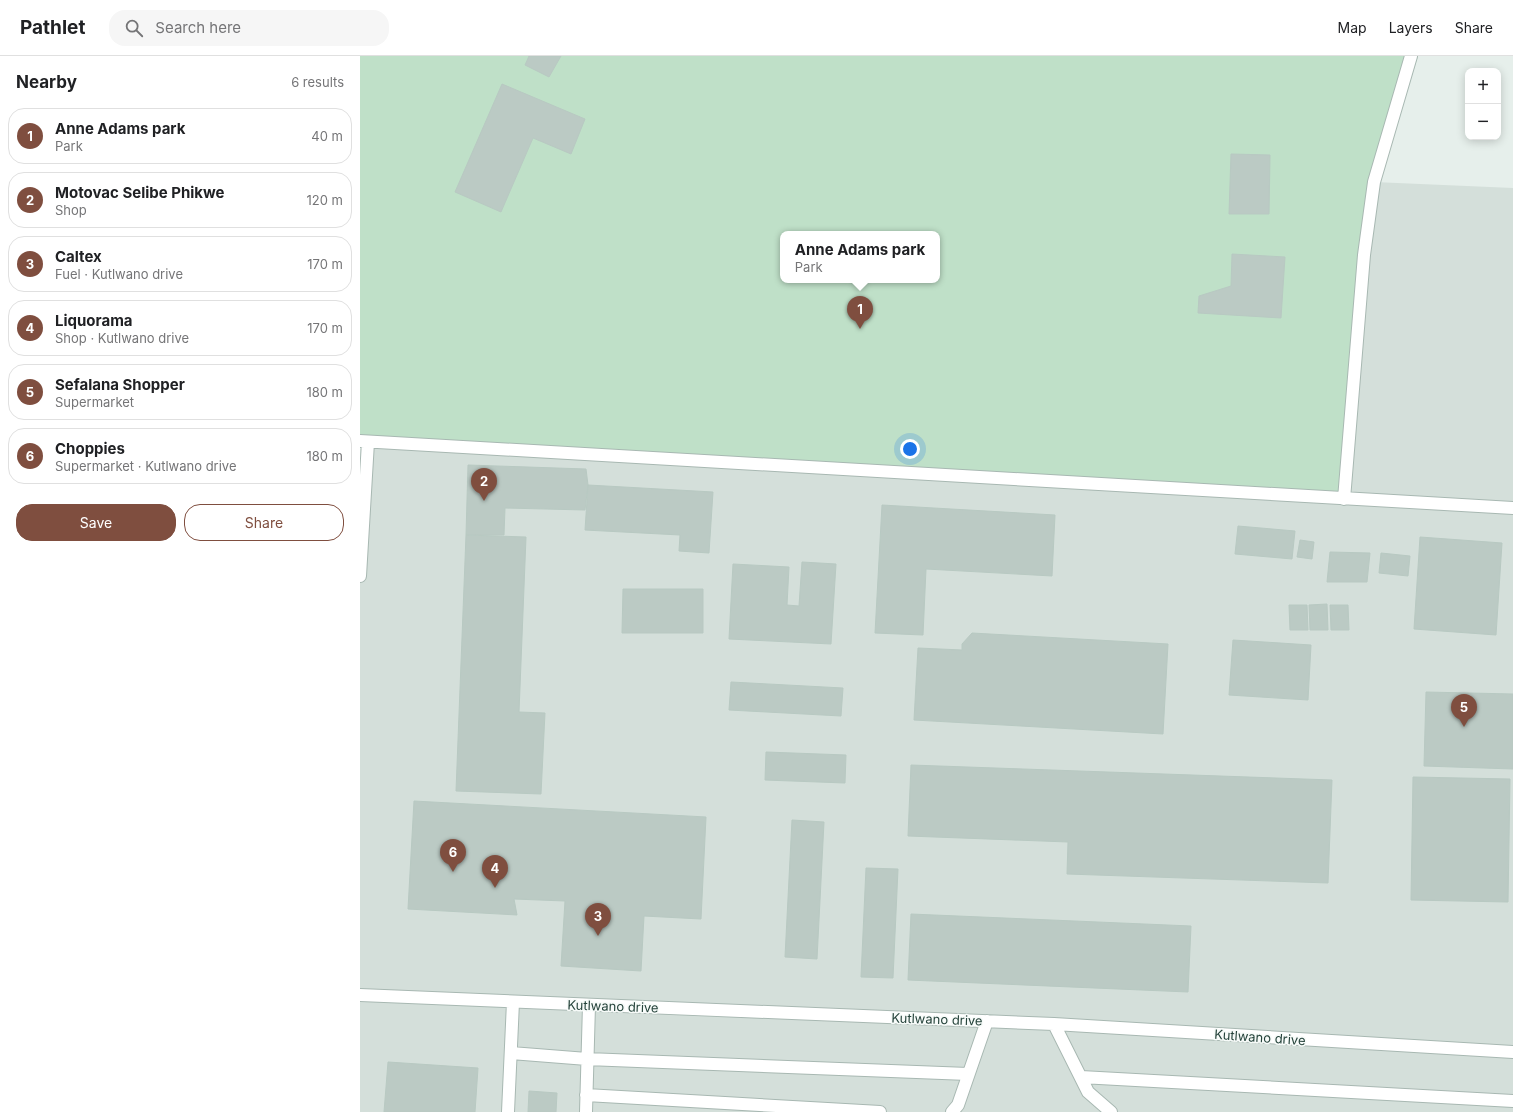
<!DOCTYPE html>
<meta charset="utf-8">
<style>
body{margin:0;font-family:Inter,sans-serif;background:#f6f6f6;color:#202124}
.controls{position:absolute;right:12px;top:12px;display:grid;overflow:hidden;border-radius:8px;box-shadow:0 2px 10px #0003}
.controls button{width:36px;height:36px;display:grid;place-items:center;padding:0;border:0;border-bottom:1px solid #e0e0e0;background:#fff;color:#202124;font:20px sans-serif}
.you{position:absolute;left:550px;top:393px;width:14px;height:14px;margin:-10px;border:3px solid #fff;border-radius:50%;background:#1a73e8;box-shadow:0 0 0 6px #1a73e833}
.badge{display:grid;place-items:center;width:26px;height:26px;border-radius:50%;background:#7f4e3f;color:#fff;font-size:13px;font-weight:700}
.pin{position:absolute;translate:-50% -33px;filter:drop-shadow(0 1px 2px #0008)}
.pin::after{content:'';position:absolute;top:21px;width:14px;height:12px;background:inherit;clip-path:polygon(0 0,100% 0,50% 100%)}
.popup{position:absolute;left:420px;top:175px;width:160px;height:52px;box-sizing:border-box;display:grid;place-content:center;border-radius:8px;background:#fff;filter:drop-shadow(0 1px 3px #0005);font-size:13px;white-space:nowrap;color:#757577}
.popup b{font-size:15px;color:#202124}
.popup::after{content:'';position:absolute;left:50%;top:100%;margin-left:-8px;border:8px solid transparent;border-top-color:#fff}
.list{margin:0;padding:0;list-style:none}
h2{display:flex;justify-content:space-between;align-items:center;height:52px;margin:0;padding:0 16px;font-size:17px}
h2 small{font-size:13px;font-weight:400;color:#757577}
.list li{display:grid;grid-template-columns:26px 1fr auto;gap:12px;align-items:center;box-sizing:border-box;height:56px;margin:0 8px 8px;padding:0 8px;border:1px solid #e0e0e0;border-radius:16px}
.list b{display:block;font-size:15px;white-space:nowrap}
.list p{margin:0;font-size:13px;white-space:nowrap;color:#757577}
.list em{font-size:13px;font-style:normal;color:#757577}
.actions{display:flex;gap:8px;padding:12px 16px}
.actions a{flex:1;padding:9px 0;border:1px solid #7f4e3f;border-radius:16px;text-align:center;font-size:14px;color:#7f4e3f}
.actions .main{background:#7f4e3f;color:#fff}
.icon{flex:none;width:22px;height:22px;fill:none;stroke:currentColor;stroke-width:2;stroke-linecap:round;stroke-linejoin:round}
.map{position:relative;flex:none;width:1153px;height:1056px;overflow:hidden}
header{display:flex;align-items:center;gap:24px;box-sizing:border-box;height:56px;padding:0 20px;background:#fff;border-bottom:1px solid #e0e0e0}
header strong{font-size:19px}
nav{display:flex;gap:22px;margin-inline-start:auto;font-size:14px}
.search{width:280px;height:36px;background:#f6f6f6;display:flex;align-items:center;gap:10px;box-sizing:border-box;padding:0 14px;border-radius:16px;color:#757577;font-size:15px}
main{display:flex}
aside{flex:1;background:#fff}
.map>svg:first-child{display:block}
</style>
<header>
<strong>Pathlet</strong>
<div class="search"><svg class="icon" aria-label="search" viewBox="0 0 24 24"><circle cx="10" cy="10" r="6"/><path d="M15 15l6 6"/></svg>Search here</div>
<nav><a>Map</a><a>Layers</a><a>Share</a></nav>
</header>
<main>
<aside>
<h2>Nearby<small>6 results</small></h2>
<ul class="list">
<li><span class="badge">1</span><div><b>Anne Adams park</b><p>Park</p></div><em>40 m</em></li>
<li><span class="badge">2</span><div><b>Motovac Selibe Phikwe</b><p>Shop</p></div><em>120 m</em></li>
<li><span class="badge">3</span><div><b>Caltex</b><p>Fuel · Kutlwano drive</p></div><em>170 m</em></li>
<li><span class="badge">4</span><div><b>Liquorama</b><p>Shop · Kutlwano drive</p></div><em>170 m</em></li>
<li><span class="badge">5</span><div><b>Sefalana Shopper</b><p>Supermarket</p></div><em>180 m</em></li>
<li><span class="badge">6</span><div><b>Choppies</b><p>Supermarket · Kutlwano drive</p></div><em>180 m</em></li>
</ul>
<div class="actions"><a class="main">Save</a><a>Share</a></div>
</aside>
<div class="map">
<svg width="1153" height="1056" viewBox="0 0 1153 1056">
<rect width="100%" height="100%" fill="#e6efeb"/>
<path fill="#d4dfda" d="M1014 126 1153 132V1056H0V513L8 386Z"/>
<path fill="#bfe0c8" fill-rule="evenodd" d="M0 0H1058L1009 160 984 443 0 385ZM423 178H577V224H423Z"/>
<path fill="#bbcac4" stroke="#b8c9c2" d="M169 0H201L189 21 165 9Z
M142 28 225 63 211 98 173 82 141 156 95 136Z
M871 98 910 99 909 158H869Z
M872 198 925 201 921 262 838 257 839 240 871 230Z
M108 409 226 413 228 429 225 454 145 452 144 479H106Z
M228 429 353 436 349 497 319 495 320 479 225 474Z
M522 449 695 459 692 520 566 513 563 579 515 577Z
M878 470 935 475 932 503 875 498Z
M106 479 166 481 159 656 185 657 181 738 96 735Z
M1060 481 1142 487 1136 579 1054 573Z
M940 484 954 486 952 503 937 501Z
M970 496 1010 497 1007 526H967Z
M1021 497 1050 500 1048 520 1019 517Z
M442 506 476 508 471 588 369 583 373 508 429 511 427 549 439 550Z
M263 533H343V577H262Z
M967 548 968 574H950L949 549Z
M929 549H947L948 574H930Z
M970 549H988L989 574H971Z
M612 577 808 588 803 678 554 664 558 592 602 594V588Z
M873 584 951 589 948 644 869 639Z
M371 626 483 632 481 660 369 654Z
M1066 636 1153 638V713L1064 710Z
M406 696 486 699 485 727 405 724Z
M551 709 972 724 968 827 707 818 708 786 548 780Z
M1053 721 1150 723 1148 846 1051 844Z
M54 745 346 761 341 863 284 860 281 915 201 910 205 845 154 843 157 859 48 853Z
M432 764 464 766 457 903 425 901Z
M506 812 538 813 533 922 501 921Z
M551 858 831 870 828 936 548 924Z
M28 1006 118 1012 115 1056H24Z
M169 1035 197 1037 196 1056H168Z"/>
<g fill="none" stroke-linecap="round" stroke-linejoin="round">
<g stroke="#a8b8b2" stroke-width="14">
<path id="minor" d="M0 385 1153 452
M984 443 1004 199 1014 126 1051 0
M0 520 8 386
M0 939 694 968 1153 996
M694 968 728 1036 751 1056
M151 997 227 1003 608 1018
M721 1021 1153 1045
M226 1039 520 1056
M148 1056 153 946
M226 1056 229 949
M592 1056 598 1049 627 965"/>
</g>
<use href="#minor" stroke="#fff" stroke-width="12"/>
</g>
<g text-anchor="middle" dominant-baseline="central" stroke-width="3" stroke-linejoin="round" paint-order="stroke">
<g font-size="13" fill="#24423a" stroke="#f7fbf9">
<text transform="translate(253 950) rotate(2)">Kutlwano drive</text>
<text transform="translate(577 963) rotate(2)">Kutlwano drive</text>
<text transform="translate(900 981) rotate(4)">Kutlwano drive</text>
</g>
</g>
</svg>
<div class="controls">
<button>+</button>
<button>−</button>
</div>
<div class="you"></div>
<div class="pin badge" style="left:500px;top:273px">1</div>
<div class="popup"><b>Anne Adams park</b>Park</div>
<div class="pin badge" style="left:124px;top:445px">2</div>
<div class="pin badge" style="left:238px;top:880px">3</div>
<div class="pin badge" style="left:135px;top:832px">4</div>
<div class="pin badge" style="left:1104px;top:671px">5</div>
<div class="pin badge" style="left:93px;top:816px">6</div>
</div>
</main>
